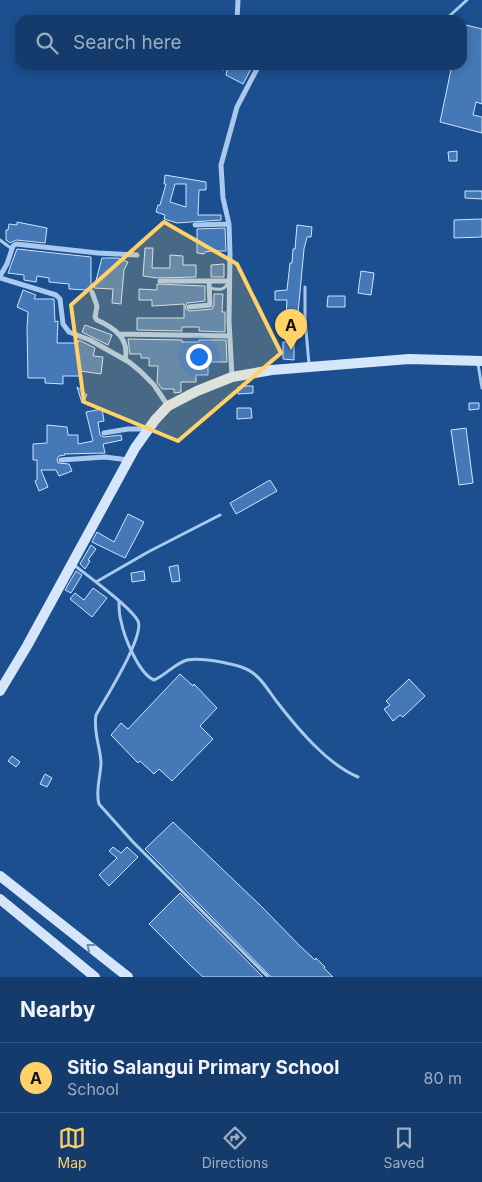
<!DOCTYPE html>
<style>
body{margin:0;font-family:Inter,sans-serif;background:#214673;color:#f1f3f6}
.you{position:absolute;left:198px;top:356px;width:18px;height:18px;margin:-12px;border:4px solid #fff;border-radius:50%;background:#1a73e8;box-shadow:0 0 0 8px #1a73e833}
.badge{display:grid;place-items:center;width:32px;height:32px;border-radius:50%;background:#ffd166;color:#111;font-size:16px;font-weight:700}
.pin{position:absolute;translate:-50% -41px;filter:drop-shadow(0 1px 2px #0008)}
.pin::after{content:'';position:absolute;top:26px;width:18px;height:15px;background:inherit;clip-path:polygon(0 0,100% 0,50% 100%)}
.list{margin:0;padding:0;list-style:none}
h2{display:flex;justify-content:space-between;align-items:center;height:65px;margin:0;padding:0 20px;font-size:21px}
h2 small{font-size:16px;font-weight:400;color:#9dadc1}
.list li{display:grid;grid-template-columns:32px 1fr auto;gap:15px;align-items:center;box-sizing:border-box;height:70px;padding:0 20px;border-top:1px solid #33557e}
.list b{display:block;font-size:19px;white-space:nowrap}
.list p{margin:0;font-size:16px;white-space:nowrap;color:#9dadc1}
.list em{font-size:16px;font-style:normal;color:#9dadc1}
.icon{flex:none;width:28px;height:28px;fill:none;stroke:currentColor;stroke-width:2;stroke-linecap:round;stroke-linejoin:round}
.map{position:relative;flex:none;width:482px;height:977px;overflow:hidden}
.search{position:absolute;background:#143b6b;box-shadow:0 2px 8px #0003;left:15px;right:15px;top:15px;height:55px;display:flex;align-items:center;gap:12px;box-sizing:border-box;padding:0 18px;border-radius:15px;color:#9dadc1;font-size:19px}
.sheet{height:135px;background:#143b6b}
nav{display:flex;justify-content:space-around;align-items:center;box-sizing:border-box;height:70px;border-top:1px solid #33557e;background:#143b6b;font-size:14px;color:#9dadc1}
nav a{display:grid;justify-items:center;gap:2px}
nav .on{color:#ffd166}
.map>svg:first-child{display:block}
</style>
<div class="map">
<svg width="482" height="977" viewBox="0 0 482 977">
<rect width="100%" height="100%" fill="#1b4f8f"/>
<path fill="#4478b7" stroke="#cfe3fa" fill-rule="evenodd" d="M462 24 482 29V104L476 102 473 115 482 117V133L440 122 452 65H462Z
M228 65H253L243 84 226 75Z
M457 151V161H449L448 152Z
M165 175 206 182V190H199L198 215H221V220L177 223 164 219 165 215 156 212 158 205H160L166 184H164ZM175 184H186V207L170 202Z
M465 191H482V199L465 198Z
M482 219V237L454 238V220Z
M17 222 47 228 45 243 16 240 10 243 6 240V230H8L9 224 17 225Z
M297 225 312 227 311 237H307L304 249 297 324H288V317H286L287 300H275V291L287 290 290 263H292L293 249H295Z
M225 228 226 251H211L205 252 204 254 197 253V229Z
M145 248H153L152 268H170V255L183 256V265H196V277L157 278 143 276Z
M17 249 91 257V288L88 290 69 289V284L49 282V278L37 276 36 282 24 280V275L8 273Z
M102 258H118L128 262 124 270 121 304 112 303 113 289 94 288Z
M224 264V277H211V265Z
M361 271 374 273 371 295 358 293Z
M157 284 205 286V301L187 303 185 308 189 311 212 309 214 305V294H223L222 312H225V332L199 331V327H182V331L137 330V318H184V304L152 306V300H139V289L157 290Z
M23 290 36 295 34 299H54L55 322 58 321 57 343H78L79 340 95 348 93 356 103 357 101 374 80 371V376H63V384L45 383V378H28L27 328 28 312 17 307Z
M328 296H345V307H327Z
M85 325 112 335 108 345 82 332Z
M128 339 182 340V342H199V340H226L227 362H208V375H196V382H181V392L174 393V389H162L157 382 158 366H149V358H141V354H130Z
M283 342H294V360L283 359Z
M247 386H253V393L238 394V387Z
M77 387 87 395 82 403Z
M469 403H479V409L469 410Z
M237 408H251L252 418 237 419Z
M102 409 104 421 98 422 100 435 104 437 121 435 122 440 103 444 105 453 64 454 65 455 59 456 57 459 58 463 69 464 72 471 59 476 56 470H41L48 487 39 491 35 481 37 480V460H33V444L47 443V425L67 427 68 435H78V444L93 441 86 412Z
M466 428 473 483 459 485 451 430Z
M270 480 277 491 236 514 230 503Z
M128 514 144 522 125 558 92 542 97 532 114 542Z
M91 545 96 549 88 560 90 561 85 569 80 564Z
M178 565 180 581 172 582 169 567Z
M76 571 82 575 71 593 65 590Z
M144 571 145 580 132 582 131 573Z
M93 588 107 598 92 617 70 599 75 593 84 600Z
M180 674 193 686 194 684 217 708 200 726 213 739 172 781 159 769 154 774 140 761 138 763 111 735 121 723 128 729Z
M409 679 425 696 403 717 400 715 393 721 384 709 390 705 386 701Z
M12 756 20 762 16 767 8 761Z
M45 774 52 778 47 787 40 784Z
M173 822 262 907 299 945 315 960 316 958 325 967 324 968 333 977H271L145 849Z
M113 847 121 853 127 847 138 857 109 886 99 875 117 858 109 851Z
M180 893 263 977H203L190 965 149 924Z"/>
<g fill="none" stroke-linecap="round" stroke-linejoin="round">
<path stroke="#a9c9ee" stroke-width="3" d="M445 20 467 0
M0 240 12 249
M305 287V319L309 364
M210 288C218 290 225 291 228 282
M478 364 482 388
M74 565C89 577 130 606 138 621 145 636 105 699 96 715 93 731 100 746 101 762 101 775 95 791 99 804L133 842 268 977
M96 582 148 552 220 515
M119 602C119 608 119 615 121 621 124 637 139 674 154 680 166 675 174 664 187 660 201 657 242 664 253 673 263 680 270 693 277 702 298 729 327 764 358 777"/>
<path stroke="#a9c9ee" stroke-width="5" d="M237 20 238 0
M223 68 224 65
M195 225 229 224
M0 276 7 264 13 246 16 244 98 253 137 255
M0 278 56 295 60 299 63 324 69 332 90 340 129 362 140 371 154 385 168 406
M160 281H229
M92 292 97 306 95 317 97 320C115 328 130 339 125 360
M189 307 210 305 209 282
M118 334 230 336
M232 377 229 321 230 254 229 224 223 198 221 165 237 107 259 65
M104 433 128 429H148
M61 460 105 457 128 460"/>
<path stroke="#d6e6fa" stroke-width="10" d="M0 691 27 646 135 448 155 420 168 406 197 391 232 377 272 370 409 359 482 361
M0 876 128 977
M0 899 95 977"/>
</g>
<defs><path id="oneway-chevron" d="M-2-3.5L2.5 0L-2 3.5" fill="none" stroke-width="1.6" stroke-linecap="round" stroke-linejoin="round" transform="scale(1.25)"/></defs>
<use stroke="#668bba" href="#oneway-chevron" transform="translate(90 947) rotate(-142)"/>
<path fill="#ffd166" fill-opacity="0.2" stroke="#ffd166" stroke-width="4" stroke-linejoin="round" d="M164 222 237 264 281 353 178 441 84 402 71 305Z"/>
</svg>
<div class="you"></div>
<div class="pin badge" style="left:291px;top:350px">A</div>
<div class="search"><svg class="icon" aria-label="search" viewBox="0 0 24 24"><circle cx="10" cy="10" r="6"/><path d="M15 15l6 6"/></svg>Search here</div>
</div>
<section class="sheet">
<h2>Nearby<small></small></h2>
<ul class="list">
<li><span class="badge">A</span><div><b>Sitio Salangui Primary School</b><p>School</p></div><em>80 m</em></li>
</ul>
</section>
<nav>
<a class="on"><svg class="icon" aria-label="map" viewBox="0 0 24 24"><path d="M3 6l6-2 6 2 6-2v14l-6 2-6-2-6 2zM9 4v14M15 6v14"/></svg>Map</a>
<a><svg class="icon" aria-label="directions" viewBox="0 0 24 24"><path d="M12 3l9 9-9 9-9-9zM9 14v-3h6M13 9l2 2-2 2"/></svg>Directions</a>
<a><svg class="icon" aria-label="saved" viewBox="0 0 24 24"><path d="M7 4h10v16l-5-4-5 4z"/></svg>Saved</a>
</nav>
